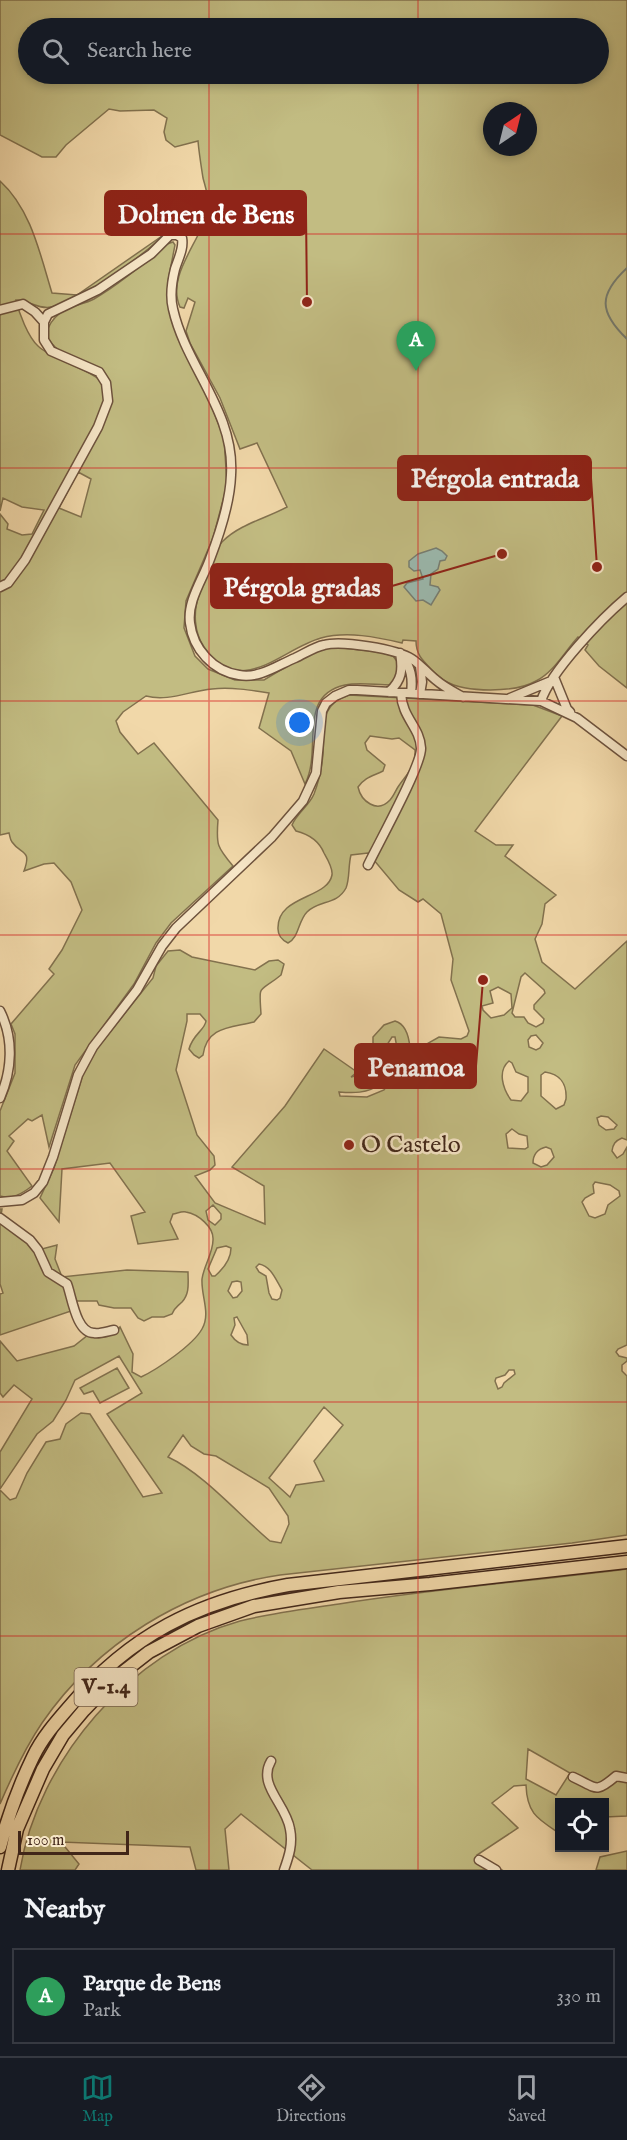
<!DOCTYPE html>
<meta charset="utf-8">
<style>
body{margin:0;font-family:"IM FELL English",serif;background:#242831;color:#f1f3f6}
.controls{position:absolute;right:18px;bottom:18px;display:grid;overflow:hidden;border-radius:0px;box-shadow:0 3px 9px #0003}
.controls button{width:54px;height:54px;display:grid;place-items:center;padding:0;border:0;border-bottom:2px solid #363941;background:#171b24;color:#f1f3f6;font:30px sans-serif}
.compass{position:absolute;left:483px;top:102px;width:54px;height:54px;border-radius:50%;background:#171b24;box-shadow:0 3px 9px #0003;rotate:35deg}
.scale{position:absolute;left:18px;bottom:15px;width:111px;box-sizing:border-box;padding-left:6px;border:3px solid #412619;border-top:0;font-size:16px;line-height:21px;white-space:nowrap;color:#412619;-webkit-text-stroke:4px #f6e6c7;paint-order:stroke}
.you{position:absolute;left:300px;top:723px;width:21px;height:21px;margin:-15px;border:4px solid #fff;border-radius:50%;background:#1a73e8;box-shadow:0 0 0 9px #1a73e833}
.badge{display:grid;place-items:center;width:39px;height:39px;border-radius:50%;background:#0f766e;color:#fff;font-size:20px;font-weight:700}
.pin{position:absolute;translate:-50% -50px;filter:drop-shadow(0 2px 3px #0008)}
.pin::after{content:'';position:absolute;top:32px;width:21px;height:18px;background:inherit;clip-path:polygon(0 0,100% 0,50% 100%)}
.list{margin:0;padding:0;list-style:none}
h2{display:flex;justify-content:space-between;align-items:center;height:78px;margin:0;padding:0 24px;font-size:26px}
h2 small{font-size:20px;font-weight:400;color:#9ea1a6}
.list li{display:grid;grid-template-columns:39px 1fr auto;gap:18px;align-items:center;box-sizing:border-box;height:96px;margin:0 12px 12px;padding:0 12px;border:2px solid #363941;border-radius:0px}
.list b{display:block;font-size:22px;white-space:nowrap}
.list p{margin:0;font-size:20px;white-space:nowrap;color:#9ea1a6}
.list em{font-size:20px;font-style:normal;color:#9ea1a6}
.icon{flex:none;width:33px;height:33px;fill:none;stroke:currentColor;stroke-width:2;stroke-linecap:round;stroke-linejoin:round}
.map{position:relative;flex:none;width:627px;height:1870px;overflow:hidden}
.search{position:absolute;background:#171b24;box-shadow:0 3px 9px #0003;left:18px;right:18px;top:18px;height:66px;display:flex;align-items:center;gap:15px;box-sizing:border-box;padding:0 21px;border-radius:33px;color:#9ea1a6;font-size:22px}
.sheet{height:186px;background:#171b24}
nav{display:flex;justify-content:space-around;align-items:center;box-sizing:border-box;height:84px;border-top:2px solid #363941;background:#171b24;font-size:16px;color:#9ea1a6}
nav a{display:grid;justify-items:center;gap:3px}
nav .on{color:#0f766e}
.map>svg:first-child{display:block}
</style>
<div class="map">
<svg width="627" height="1870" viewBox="0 0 627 1870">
<rect width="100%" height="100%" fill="#f1d8a9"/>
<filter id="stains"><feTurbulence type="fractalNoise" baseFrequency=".00333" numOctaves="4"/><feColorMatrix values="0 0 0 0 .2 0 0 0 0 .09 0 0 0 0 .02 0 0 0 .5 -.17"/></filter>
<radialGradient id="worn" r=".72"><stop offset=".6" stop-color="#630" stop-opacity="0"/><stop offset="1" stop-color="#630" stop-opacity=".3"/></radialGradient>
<path fill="#c2bc82" stroke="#82714e" stroke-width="1.5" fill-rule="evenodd" d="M0 0H627V688L599 666 585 650 588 645 578 637C565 651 554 672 536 681 515 693 466 693 445 681 440 678 435 673 431 669 422 660 416 654 416 641L403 640 402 643C377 637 347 631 321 638 281 649 241 700 204 647 194 632 193 612 199 595 202 584 216 547 223 541 240 524 267 518 287 507L257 443 240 449 220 398 190 343 186 331 195 302 188 298 184 308 180 307C165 273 205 238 208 206 209 197 205 186 203 178 201 165 199 153 198 141L175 147 166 140 164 132 167 118 154 110 120 111 109 109 66 145 56 157H42L0 135ZM28 28H598V74H28ZM492 111H528V147H492Z
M0 181C31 209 40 254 52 293L77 295 175 227C143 253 93 298 51 307 39 310 28 300 16 300 19 313 28 337 38 346 54 361 84 366 103 382L102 369C81 361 22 345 60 313 69 305 83 305 94 299 120 284 144 263 167 244L173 242 175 245 168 281V304L172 322 189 361 209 400 224 438 227 485 213 538 186 601 184 628 195 656 208 669 235 680H264L304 656 326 648H343L379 652 393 656 399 664 397 675 391 685C376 685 359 682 345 685 296 696 323 749 305 784L291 751 259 728 269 693C250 690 231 687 212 689 189 691 168 702 146 696L123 712 116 721 120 732 138 754 154 743 218 820C216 845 217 847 233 866L171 923 156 943 134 984 75 1065 49 1147 42 1115 32 1121 28 1119 9 1136 14 1141 7 1151 32 1186C23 1193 12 1200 0 1196V1111L15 1073V1034L11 1024 54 974 49 969 62 950 82 910 71 882 54 863 44 864 24 871C32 849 21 855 12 842 10 840 10 836 9 833L0 835V514L8 524 7 529 22 535 32 534 44 510 22 507 3 498 0 511ZM78 472 91 479 81 517 59 508Z
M349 695 533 705 562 716 475 831 496 845H513L505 856 556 895 545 904 542 924 535 939 542 962 575 989 627 941V1140L622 1138C615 1141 613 1144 612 1151L617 1158 623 1154 627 1147V1345L618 1349 616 1352 619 1356 627 1358V1361L622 1365V1371L627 1376V1535L572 1543 280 1575C185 1589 97 1643 42 1723 25 1748 12 1776 0 1804V1490L10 1500 16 1498 27 1473 46 1442 60 1439 66 1424 81 1413 90 1414 143 1497 162 1493 107 1414 142 1393 119 1356 75 1380 66 1400 53 1421 37 1434 0 1489V1452L32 1399 14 1385 3 1397 0 1393V1341L17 1361 74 1346 88 1335 115 1333 120 1327 133 1354 132 1372 141 1377C158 1369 193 1345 202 1329 211 1313 201 1297 202 1279 204 1265 213 1253 213 1240 214 1227 198 1214 186 1212 182 1211 178 1213 173 1214L170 1222 178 1239 138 1244 131 1216 145 1212 110 1163 62 1169 59 1222 40 1198 54 1168 83 1074 94 1052 153 978 156 966 168 951 180 950 192 957 255 970 269 961 278 960 284 964 281 975C258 994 259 982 261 1014L254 1022C231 1028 207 1026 203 1055L199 1058 194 1055 189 1049C193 1034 205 1030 206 1021L200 1014H187V1021L176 1070 197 1135 214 1156 215 1165 210 1170 195 1176 215 1203 265 1224 264 1186 232 1167 285 1106 324 1049 357 1072 351 1077 370 1072C376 1075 378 1078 379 1084 369 1094 351 1093 339 1092L340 1096 367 1097 384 1090 402 1064 423 1046 439 1037 461 1039 467 1036 469 1031 451 980 453 959 441 914 423 899 418 902 399 890 368 853 351 855C348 866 350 878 346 888 337 905 319 900 307 912 298 921 299 938 288 943 282 940 278 936 278 929 277 902 309 899 324 887 328 884 331 880 332 875 333 868 328 860 324 853 319 841 308 834 296 831L292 825C297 813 309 806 314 794 319 781 322 767 323 753 325 727 318 705 349 695ZM370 736 392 739 399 738 415 750C416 765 409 772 400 784 396 789 394 796 390 800 377 814 361 801 358 787 365 777 373 776 383 771L385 765 367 750 365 743ZM525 973 544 990 545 993 534 1005V1009L544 1019 543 1023 536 1027 528 1023 524 1017H515L512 1013 521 977ZM498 987 511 994 512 1008 504 1015 491 1018 483 1010 482 1006 493 1003 490 991ZM536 1035 543 1043 540 1048 536 1050 529 1047 528 1040 531 1036ZM509 1061 512 1063 516 1072 528 1077V1092L521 1101 511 1100C503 1089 497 1071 509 1061ZM545 1072C560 1074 567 1084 566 1099L564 1105 556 1109 541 1096V1075ZM601 1116 608 1117 617 1125 614 1129 606 1130 599 1125 597 1118ZM512 1129 519 1134 527 1136 528 1147 525 1149 508 1148 506 1134ZM546 1147 551 1149 554 1157 547 1165 541 1167 533 1163C533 1154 538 1149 546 1147ZM595 1182 610 1185 619 1191 620 1196 608 1205 605 1214 595 1218 589 1216 582 1202 585 1198 594 1193 593 1185ZM213 1205 221 1214V1219L215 1225 208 1220 206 1211ZM226 1246 231 1248C231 1259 223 1269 215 1276H212L208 1269 217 1248ZM259 1264C271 1266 276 1280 282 1290L280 1298 277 1300 272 1299 269 1293 266 1276 259 1272 256 1267ZM237 1281 241 1282 242 1291 237 1297 233 1298 228 1291 232 1282ZM237 1317 247 1335 248 1345C240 1345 235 1341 231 1335L235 1325 234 1318ZM509 1370H514L515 1374 504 1383 502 1387 498 1389 495 1381 496 1378 505 1375ZM324 1407 343 1425 314 1461 324 1481 296 1485 290 1497 269 1478ZM183 1435 191 1446 204 1454 216 1456 269 1488 288 1516 289 1524 281 1543 270 1541C239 1515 203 1473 168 1457Z
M395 1021C406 1024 409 1037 410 1048L406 1052H400L397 1048 395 1037H392L385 1048 378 1050 373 1043V1037L384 1025Z
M0 1209H2L1 1216 42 1249 57 1245 55 1259 62 1277 127 1270 188 1272C188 1283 190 1293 182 1302 177 1307 174 1308 172 1314L164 1317H152L144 1321 138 1318 131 1308H114L99 1305 97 1301H70L71 1311 0 1335V1294L3 1293 0 1284Z
M117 1368 129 1388 100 1403 93 1391 84 1394 80 1388Z
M627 1569V1816L605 1817 604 1802H560L559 1833C538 1819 527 1814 526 1785L514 1786 492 1803 518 1828 477 1855 502 1870H312L241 1814 225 1829 229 1870H196L190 1847 61 1842 79 1864 75 1870H20C38 1760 131 1651 240 1621 272 1613 306 1609 339 1604 434 1589 531 1581 627 1569ZM528 1749 570 1773 556 1795 526 1779Z
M627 1851V1870H596L600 1857Z"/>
<path fill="#9bb9ae" stroke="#777e72" stroke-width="1.5" d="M436 548 442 551 447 556 445 560 440 561 438 569 431 574 430 585 438 587 440 590 431 605 423 600 416 601 404 587 407 583 423 579 420 570 414 571 409 567V561L418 554Z"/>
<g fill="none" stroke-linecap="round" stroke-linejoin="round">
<path stroke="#777e72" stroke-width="2" d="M627 268C598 295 599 312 627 339"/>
<g stroke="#6d523d" stroke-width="11">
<path id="minor" d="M0 310 23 304 35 312 44 322
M0 587 8 583 25 560 98 427 108 401 106 383 99 372 51 351 44 340V322L48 314 98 290 151 254 170 235H177L182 238C184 249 178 259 175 269 172 281 170 297 173 309 186 367 235 412 231 475 230 503 220 533 210 559 203 579 187 601 190 623 193 649 213 671 239 675 259 679 278 665 295 658 304 654 314 647 324 645 341 640 397 649 412 659 421 665 428 674 436 680 444 687 454 692 463 697
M402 655C411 668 413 678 411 693
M554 677 567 709 570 712
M389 692C402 680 403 670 400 653
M420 694 422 682 420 666
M510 698 551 681
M541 701C551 671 602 618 627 597
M368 865C378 844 422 765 421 748 420 727 402 718 401 693
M0 1011C14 1039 12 1070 0 1098
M0 1202 22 1200 34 1193 43 1182 53 1157 78 1075 93 1047 137 990 162 946 176 928 272 837 303 801 316 773 322 711 326 703 335 696 349 690H357L541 701 577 718 627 756
M0 1218 30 1240 38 1250 48 1272 67 1284C72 1297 76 1333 94 1333 100 1334 108 1331 114 1330
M271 1761C257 1785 286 1804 290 1829 293 1844 289 1856 284 1870
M573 1777C597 1788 595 1794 616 1776L627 1778
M479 1860 496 1870"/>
</g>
<g stroke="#412619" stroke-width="15">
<path id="highway" d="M0 1847C8 1816 19 1786 33 1757 42 1738 56 1722 70 1706 130 1635 198 1601 288 1585L627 1546
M8 1870 17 1829 43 1769 63 1735 84 1710 113 1680 149 1652 198 1626 254 1606 339 1592 430 1584 627 1562"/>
</g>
<use href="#minor" stroke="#f6e6c7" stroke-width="8"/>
<use href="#highway" stroke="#f1d8a9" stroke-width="12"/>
</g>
<path fill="none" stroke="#d62828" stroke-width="1.5" stroke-opacity="0.55" d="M209 0V28M418 0V28M209 74V1870M418 74V1870M0 234H627M0 468H627M0 701H627M0 935H627M0 1169H627M0 1402H627M0 1636H627"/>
<circle fill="#8f2418" stroke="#f6e6c7" stroke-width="2" cx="349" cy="1145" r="6"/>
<g text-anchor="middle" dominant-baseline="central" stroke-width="5" stroke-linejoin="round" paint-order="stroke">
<rect fill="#f6e6c7" stroke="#77604d" stroke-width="1.5" x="74.5" y="1668" width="63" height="38" rx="4.5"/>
<g font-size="22" font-weight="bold" fill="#412619">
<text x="106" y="1687">V-1.4</text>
</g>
<g font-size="24" fill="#412619" stroke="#f6e6c7" text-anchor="start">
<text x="361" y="1145">O Castelo</text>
</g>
</g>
<path fill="none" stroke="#8f2418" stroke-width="2" d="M307 302L306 213M597 567L591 478M502 554L392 586M483 980L476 1066"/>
<g fill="#8f2418" stroke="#f6e6c7" stroke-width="2">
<circle cx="307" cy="302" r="6"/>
<circle cx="597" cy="567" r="6"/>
<circle cx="502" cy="554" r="6"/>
<circle cx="483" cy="980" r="6"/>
</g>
<g fill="#8f2418" stroke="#8f2418" stroke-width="2">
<rect x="105" y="191" width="201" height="44" rx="6"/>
<rect x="398" y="456" width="193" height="44" rx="6"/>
<rect x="211" y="564" width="181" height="44" rx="6"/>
<rect x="355" y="1044" width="121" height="44" rx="6"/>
</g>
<g font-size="26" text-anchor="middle" font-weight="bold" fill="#fff">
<text x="206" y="223">Dolmen de Bens</text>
<text x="495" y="487">Pérgola entrada</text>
<text x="302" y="596">Pérgola gradas</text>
<text x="416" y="1076">Penamoa</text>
</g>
<rect width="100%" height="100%" filter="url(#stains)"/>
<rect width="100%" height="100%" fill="url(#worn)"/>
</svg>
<div class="controls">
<button><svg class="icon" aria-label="locate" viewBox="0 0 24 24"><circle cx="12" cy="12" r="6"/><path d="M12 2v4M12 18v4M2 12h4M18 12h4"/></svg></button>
</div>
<svg class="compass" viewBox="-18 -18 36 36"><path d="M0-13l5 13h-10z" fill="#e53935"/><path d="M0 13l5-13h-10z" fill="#9ea1a6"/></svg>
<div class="scale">100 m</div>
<div class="you"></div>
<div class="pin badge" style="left:416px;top:371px;background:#2e9e5b">A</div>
<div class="search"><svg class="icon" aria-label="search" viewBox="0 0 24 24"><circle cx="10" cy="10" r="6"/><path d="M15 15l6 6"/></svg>Search here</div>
</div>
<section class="sheet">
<h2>Nearby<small></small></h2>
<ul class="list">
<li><span class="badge" style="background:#2e9e5b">A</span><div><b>Parque de Bens</b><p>Park</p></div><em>330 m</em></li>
</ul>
</section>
<nav>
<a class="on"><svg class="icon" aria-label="map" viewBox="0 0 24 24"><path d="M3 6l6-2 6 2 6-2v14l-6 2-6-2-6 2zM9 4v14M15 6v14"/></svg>Map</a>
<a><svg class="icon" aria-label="directions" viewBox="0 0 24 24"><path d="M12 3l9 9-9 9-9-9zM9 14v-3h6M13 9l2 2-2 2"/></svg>Directions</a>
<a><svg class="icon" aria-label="saved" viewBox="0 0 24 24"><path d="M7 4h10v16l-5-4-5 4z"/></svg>Saved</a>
</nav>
